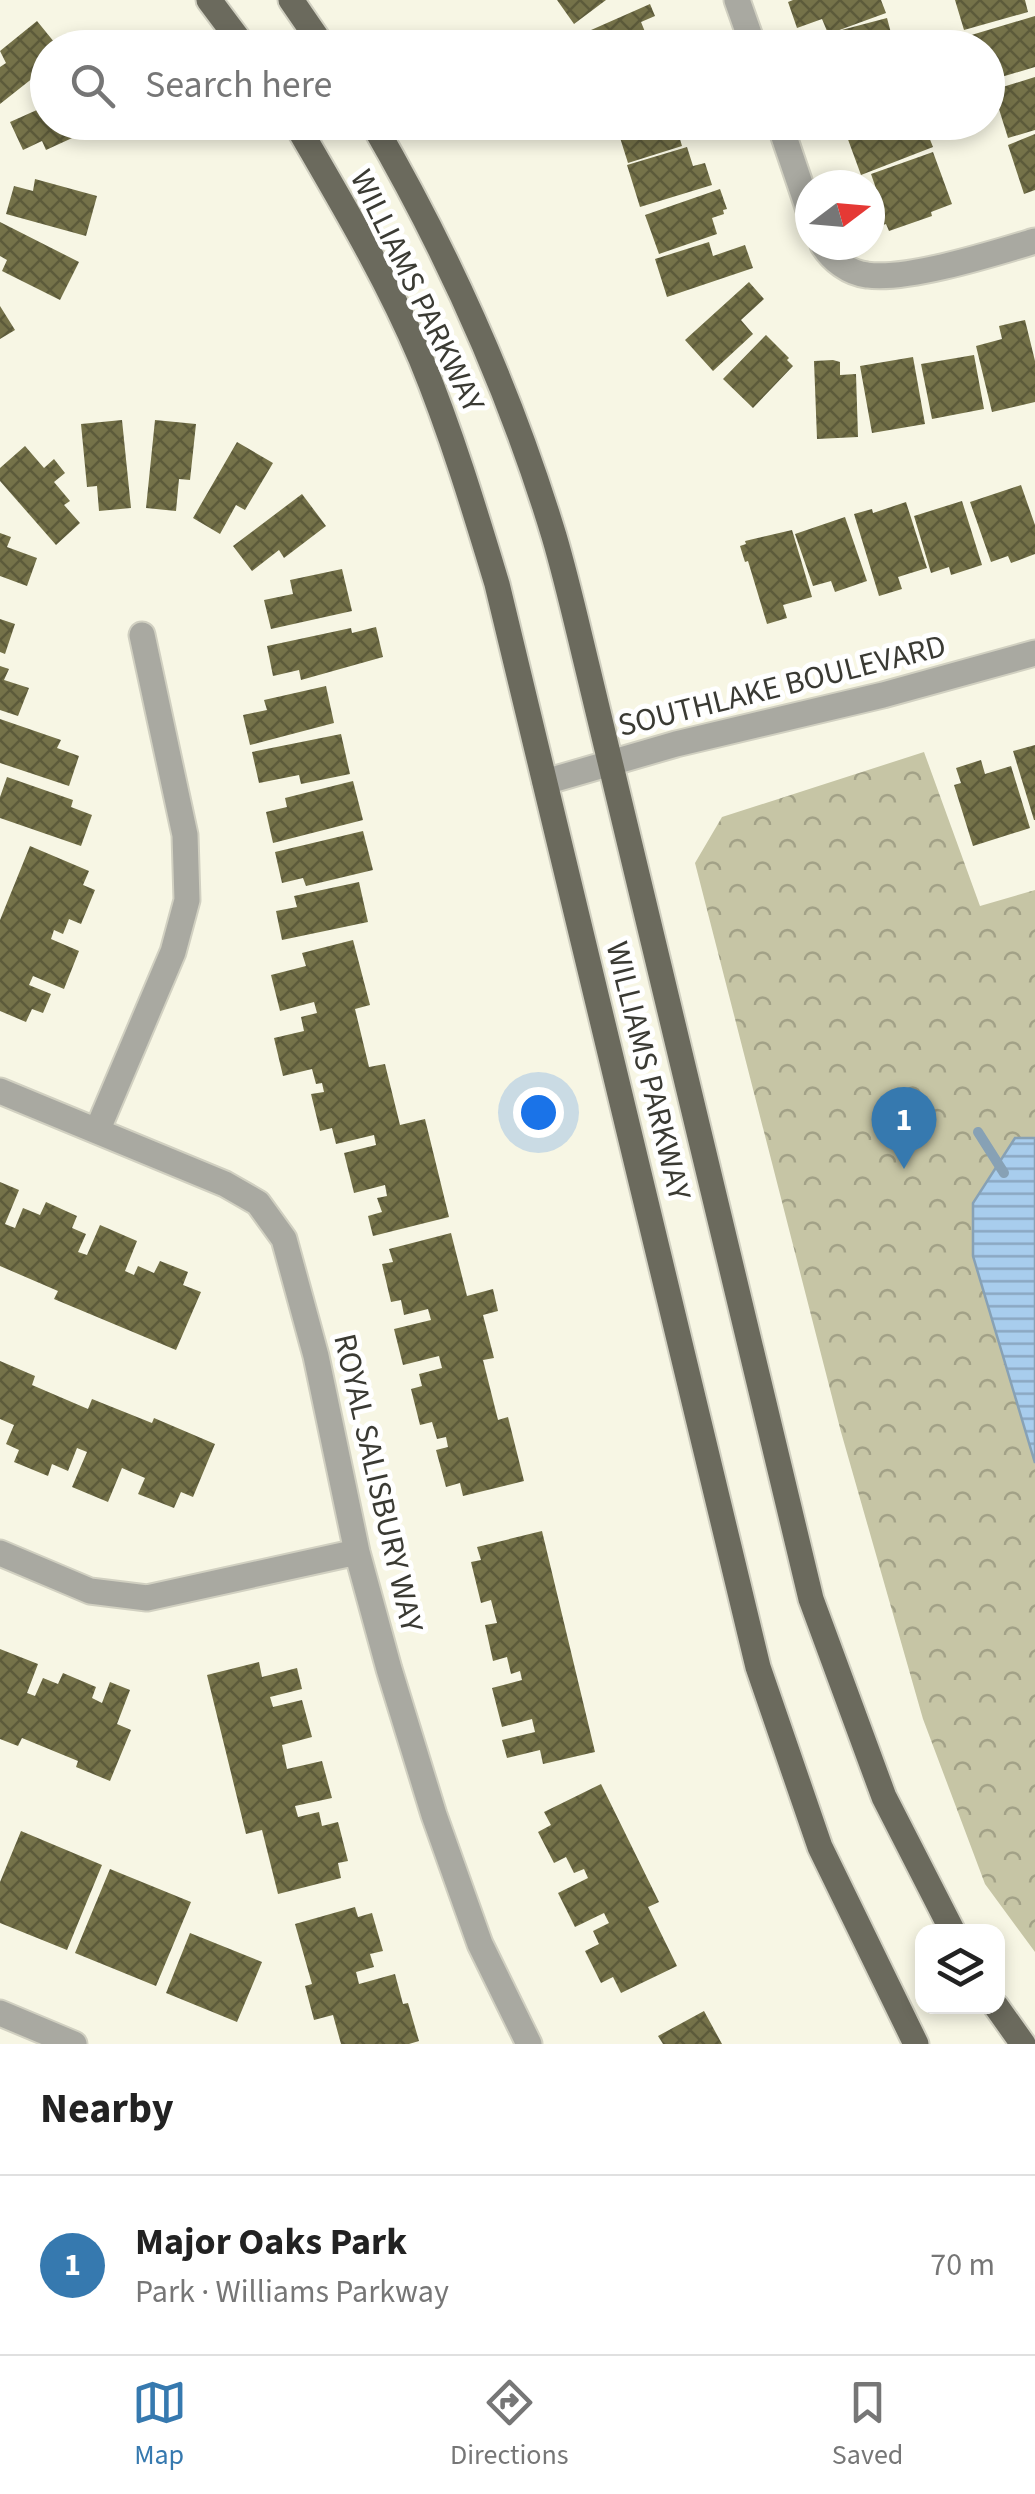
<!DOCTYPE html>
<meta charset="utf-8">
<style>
body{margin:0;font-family:"Source Sans 3",sans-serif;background:#f2f2f2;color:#222}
.controls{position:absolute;right:30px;bottom:30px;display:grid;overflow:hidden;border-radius:20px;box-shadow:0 5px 15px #0003}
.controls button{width:90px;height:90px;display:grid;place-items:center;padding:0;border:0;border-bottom:2px solid #e0e0e0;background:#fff;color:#222;font:50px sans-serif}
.compass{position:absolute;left:795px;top:170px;width:90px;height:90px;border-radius:50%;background:#fff;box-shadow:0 5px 15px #0003;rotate:74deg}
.you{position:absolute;left:538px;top:1112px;width:35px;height:35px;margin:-25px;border:8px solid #fff;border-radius:50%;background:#1a73e8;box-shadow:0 0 0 15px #1a73e833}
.badge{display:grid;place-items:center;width:65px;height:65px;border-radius:50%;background:#3679af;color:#fff;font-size:32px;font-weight:700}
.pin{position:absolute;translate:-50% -82px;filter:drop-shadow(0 2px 5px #0008)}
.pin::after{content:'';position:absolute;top:52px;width:35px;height:30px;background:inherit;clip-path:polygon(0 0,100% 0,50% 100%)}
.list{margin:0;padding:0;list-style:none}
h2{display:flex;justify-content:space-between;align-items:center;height:130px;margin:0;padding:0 40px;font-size:42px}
h2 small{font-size:32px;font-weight:400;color:#767676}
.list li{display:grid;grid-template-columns:65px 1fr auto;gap:30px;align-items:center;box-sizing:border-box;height:180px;padding:0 40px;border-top:2px solid #e0e0e0}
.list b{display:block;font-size:38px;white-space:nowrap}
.list p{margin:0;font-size:32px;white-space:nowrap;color:#767676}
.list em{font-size:32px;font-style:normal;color:#767676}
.icon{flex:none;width:55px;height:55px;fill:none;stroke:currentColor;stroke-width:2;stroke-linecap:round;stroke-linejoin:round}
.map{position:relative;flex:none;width:1035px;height:2044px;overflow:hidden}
.search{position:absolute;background:#fff;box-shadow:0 5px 15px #0003;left:30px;right:30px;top:30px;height:110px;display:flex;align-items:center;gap:25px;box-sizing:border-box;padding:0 35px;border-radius:55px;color:#767676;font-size:38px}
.sheet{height:310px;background:#fff}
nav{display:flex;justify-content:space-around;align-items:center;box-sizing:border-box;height:140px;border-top:2px solid #e0e0e0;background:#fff;font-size:28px;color:#767676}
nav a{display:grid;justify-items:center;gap:5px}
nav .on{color:#3679af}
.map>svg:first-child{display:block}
</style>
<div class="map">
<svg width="1035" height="2044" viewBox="0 0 1035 2044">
<defs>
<pattern id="park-crowns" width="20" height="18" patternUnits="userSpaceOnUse" patternTransform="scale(2.5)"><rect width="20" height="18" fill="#c6c5a5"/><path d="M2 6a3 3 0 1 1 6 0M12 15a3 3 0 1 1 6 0" fill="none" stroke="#a2a187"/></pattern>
<pattern id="water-rules" width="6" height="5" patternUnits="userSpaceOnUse" patternTransform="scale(2.5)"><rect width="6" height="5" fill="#a8cded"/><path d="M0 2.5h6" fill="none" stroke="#8aa7c1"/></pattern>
<pattern id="building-cross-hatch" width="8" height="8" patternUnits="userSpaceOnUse" patternTransform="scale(2.5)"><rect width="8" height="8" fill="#757249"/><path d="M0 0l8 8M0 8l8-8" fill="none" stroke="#5c5a3a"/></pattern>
</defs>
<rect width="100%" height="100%" fill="#f7f6e4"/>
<path fill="url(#park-crowns)" d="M924 752 980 906 1035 890V1952L985 1884 923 1719 841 1432 695 863 722 817Z"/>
<path fill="url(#water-rules)" stroke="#87a1b5" stroke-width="2.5" d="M1015 1138H1035V1463L973 1256V1203Z"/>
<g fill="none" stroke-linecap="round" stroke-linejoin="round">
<path stroke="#87a1b5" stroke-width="10" d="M978 1132 1004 1173"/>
</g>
<path fill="url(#building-cross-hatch)" d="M557 0H606L574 24Z
M793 0H881L886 13 834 32 887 18 895 48H834L822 19 797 28 788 2Z
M955 0H1025L1028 12 964 30Z
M650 4 655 16 641 22 650 44 642 48H587L582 34Z
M1035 16V67L988 81V48H972L968 36Z
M37 21 59 48H48V66L0 104V67L6 63 0 51Z
M1035 77V130L1008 138 993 90Z
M48 105V122H107L46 150 42 141 23 150 10 122Z
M615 122H675L682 146 628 163Z
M876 122H923L933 147 861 175 846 134Z
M1035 134V190L1024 194 1008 145Z
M687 147 693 166 705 163 712 185 640 207 627 165Z
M933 152 952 204 931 212 932 216 889 231 886 224 877 227 870 203 880 200 871 174Z
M35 179 97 196 86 236 6 214 14 186 33 191Z
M720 189 727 209 723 210 724 214 712 218 717 234 659 254 645 215Z
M0 222 79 262 60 300 2 271 7 260 0 256Z
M709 242 713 256 745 245 753 268 667 297 655 259Z
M749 282 764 299 741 320 753 334 713 371 685 340Z
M0 306 15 330 0 339Z
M1025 320 1035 361V402L992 412 976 346 1002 339 999 326Z
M766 335 789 358 787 360 793 366 753 408 723 379Z
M974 355 984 409 932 419 921 364Z
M913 357 925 424 872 433 860 366Z
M833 360 840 362V375L856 374 858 437 817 439 814 361Z
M122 420 131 508 99 511 97 486 87 487 81 424Z
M155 420 196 424 190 480 179 479 176 511 146 508Z
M237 442 273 463 245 510 236 505 220 534 193 518Z
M25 446 44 468 54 459 65 473 54 482 70 501 64 505 80 523 56 545 0 481V468Z
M1021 485 1035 525V554L1011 563 1008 556 991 562 970 502Z
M302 494 326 526 284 558 279 550 252 571 233 546Z
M962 501 982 565 951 575 949 567 931 573 914 516Z
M906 502 927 568 898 577 902 589 879 596 854 514 872 509 873 513Z
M845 517 867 581 835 592 831 581 813 586 795 534Z
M792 530 812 597 783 605 787 618 767 624 748 561 745 562 740 546 746 544 745 541Z
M0 533 11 537 7 547 37 558 27 586 0 576Z
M342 569 352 611 271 629 264 600 293 594 290 580Z
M0 619 15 624 5 654 0 652Z
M376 627 383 657 301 680 299 670 273 676 267 646 351 628 352 633Z
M0 666 9 669 4 680 29 688 18 716 0 710Z
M326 686 334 723 250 745 243 715 267 710 264 700Z
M0 719 61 740 57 748 79 756 69 786 0 763Z
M341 734 350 774 301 784 299 775 259 783 252 752Z
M1035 745V820H1034L1013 751Z
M981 760 985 774 1011 766 1030 828 973 846 954 785 961 783 956 768Z
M7 777 73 800 71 807 92 815 81 846 0 818V797Z
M353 781 363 820 273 843 266 812 287 807 285 798Z
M363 831 373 870 306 886 303 878 282 883 275 852Z
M30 846 89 871 83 885 95 890 81 924 69 919 63 934 54 930 51 939 79 951 64 989 33 976 29 985 51 994 43 1013 32 1009 26 1022 0 1011V920Z
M359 882 368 922 282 940 276 911 297 907 294 896Z
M353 940 370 1005 355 1009 369 1067 385 1064 400 1125 425 1119 449 1217 373 1236 368 1216 382 1212 377 1198 387 1196 385 1185 354 1193 344 1153 376 1145 374 1135 336 1144 332 1128 320 1131 311 1094 324 1092 322 1083 316 1084 312 1069 283 1076 274 1038 304 1031 301 1017 317 1013 314 1002 280 1011 271 975 306 966 302 953Z
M0 1182 19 1190 5 1224 15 1228 23 1208 40 1215 46 1202 77 1216 72 1228 86 1234 78 1252 87 1255 100 1225 137 1241 125 1271 134 1275 138 1266 154 1273 160 1261 188 1272 183 1285 201 1292 176 1350 54 1299 58 1291 0 1266Z
M451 1233 467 1296 493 1289 498 1311 483 1315 494 1358 483 1360 498 1420 508 1417 524 1481 463 1496 460 1483 446 1487 436 1450 448 1447 446 1437 437 1439 432 1422 420 1425 411 1389 422 1386 419 1374 442 1368 439 1356 403 1365 394 1329 431 1320 428 1309 404 1315 401 1300 391 1302 382 1264 393 1262 389 1249Z
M0 1361 35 1376 32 1385 88 1409 92 1399 152 1423 154 1418 215 1444 193 1497 181 1492 174 1508 138 1494 145 1478 122 1468 108 1502 72 1487 87 1452 77 1448 68 1471 52 1464 48 1476 14 1462 19 1450 6 1444 14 1425 0 1419Z
M542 1531 595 1752 543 1764 540 1750 507 1758 502 1740 535 1732 532 1719 502 1727 492 1688 522 1680 520 1671 511 1674 507 1657 493 1661 485 1625 497 1623 491 1600 481 1603 471 1562 481 1560 477 1547Z
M0 1649 38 1664 27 1693 35 1696 43 1678 58 1684 63 1673 96 1687 92 1698 102 1703 110 1682 130 1690 117 1724 131 1730 110 1781 76 1767 78 1761 22 1738 18 1746 0 1739Z
M259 1662 262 1677 297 1668 302 1689 270 1697 273 1707 302 1700 312 1737 282 1745 287 1769 322 1761 332 1798 295 1806 298 1817 319 1812 322 1826 338 1822 348 1861 338 1863 341 1878 278 1894 262 1830 246 1834 207 1675Z
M601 1784 659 1902 648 1907 677 1966 621 1993 613 1977 601 1983 585 1951 599 1944 593 1931 609 1923 604 1913 575 1927 558 1893 588 1878 584 1869 574 1873 566 1857 554 1863 538 1832 551 1825 544 1812Z
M21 1831 102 1865 67 1950 0 1923V1882Z
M110 1869 191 1902 156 1986 75 1953Z
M355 1907 358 1917 372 1913 383 1951 370 1954 374 1967 356 1972 359 1984 395 1974 403 2004 408 2003 419 2041 409 2044H341L333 2015 314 2020 305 1986 312 1984 295 1924Z
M190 1933 262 1962 237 2022 166 1993Z
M704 2011 722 2044H663L658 2036Z"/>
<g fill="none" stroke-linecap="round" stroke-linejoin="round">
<g stroke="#d1d0c1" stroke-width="29">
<path id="minor" d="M737 0 754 48
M779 122 810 213
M823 245C832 260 849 273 867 275 907 281 995 253 1035 241
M545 782 676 744 883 695 1035 653
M0 1091 225 1184 258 1203 284 1239 316 1356 357 1552 389 1669 434 1815 480 1944 529 2044
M97 1131 173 952 187 900 185 835 142 635
M0 1553 90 1591 147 1598 357 1552
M0 2013 74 2044"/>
</g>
<g stroke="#d1d0c1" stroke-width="29">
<path id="major" d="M209 0 245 48
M291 0 324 48
M295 122C340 200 386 276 421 359 451 432 474 508 497 584L758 1667 820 1847 916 2044
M372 122C448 253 510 391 554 536 567 580 577 625 588 670L811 1599 884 1797 953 1932
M996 2006 1023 2044"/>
</g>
<use href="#minor" stroke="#a9a9a1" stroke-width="25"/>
<use href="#major" stroke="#6b6a5d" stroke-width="25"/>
</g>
<g text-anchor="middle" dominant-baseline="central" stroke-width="10" stroke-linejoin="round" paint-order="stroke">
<g font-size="32" fill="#3a3a33" stroke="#fff">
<text transform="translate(417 291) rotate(64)">WILLIAMS PARKWAY</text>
<text transform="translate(782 686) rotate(-14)">SOUTHLAKE BOULEVARD</text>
<text transform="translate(648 1071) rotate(76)">WILLIAMS PARKWAY</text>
<text transform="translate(378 1483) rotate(77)">ROYAL SALISBURY WAY</text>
</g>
</g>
</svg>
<div class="controls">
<button><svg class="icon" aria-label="layers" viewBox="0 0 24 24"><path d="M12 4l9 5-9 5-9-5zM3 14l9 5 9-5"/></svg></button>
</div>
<svg class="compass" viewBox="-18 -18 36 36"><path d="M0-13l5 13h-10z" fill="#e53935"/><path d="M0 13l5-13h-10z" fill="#767676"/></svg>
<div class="you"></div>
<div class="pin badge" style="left:904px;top:1169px">1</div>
<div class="search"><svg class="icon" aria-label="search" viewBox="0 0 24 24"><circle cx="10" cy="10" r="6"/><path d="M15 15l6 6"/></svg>Search here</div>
</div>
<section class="sheet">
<h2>Nearby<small></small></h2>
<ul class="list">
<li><span class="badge">1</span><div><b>Major Oaks Park</b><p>Park · Williams Parkway</p></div><em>70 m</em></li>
</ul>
</section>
<nav>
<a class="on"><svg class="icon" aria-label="map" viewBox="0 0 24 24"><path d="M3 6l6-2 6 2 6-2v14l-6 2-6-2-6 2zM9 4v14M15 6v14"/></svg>Map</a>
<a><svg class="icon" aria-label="directions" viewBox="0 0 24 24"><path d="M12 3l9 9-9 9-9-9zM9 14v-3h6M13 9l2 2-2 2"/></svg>Directions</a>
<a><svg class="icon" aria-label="saved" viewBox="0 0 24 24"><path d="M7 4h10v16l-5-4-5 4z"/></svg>Saved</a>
</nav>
